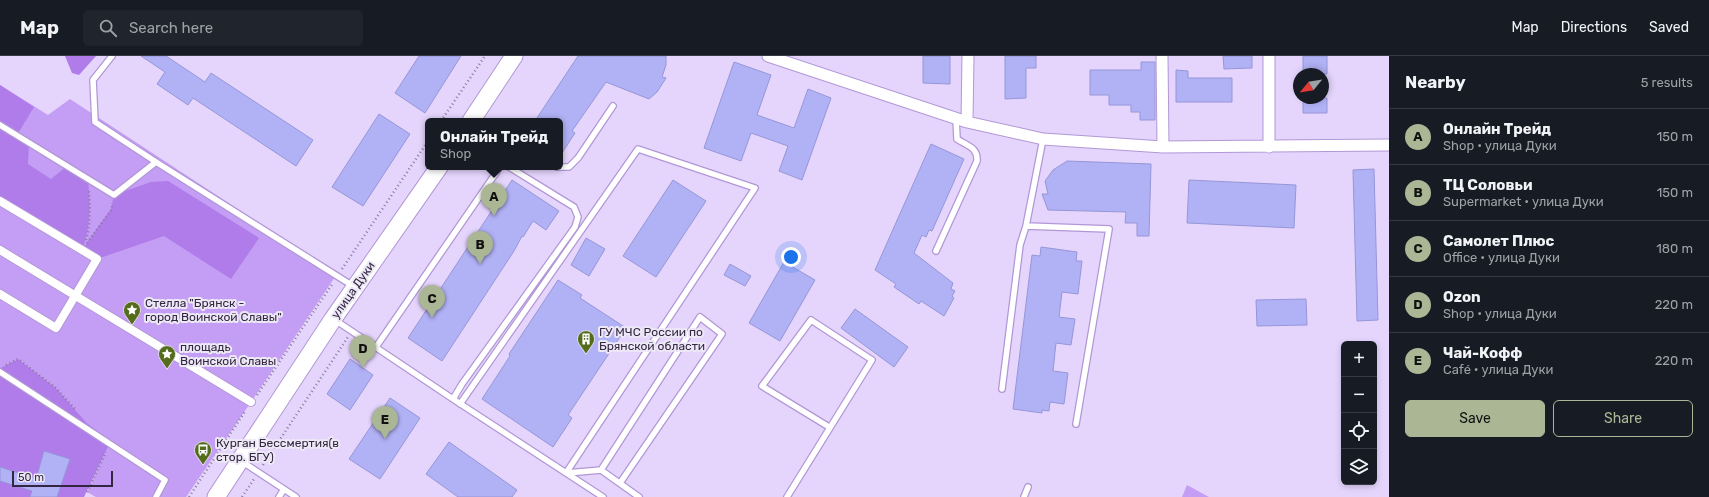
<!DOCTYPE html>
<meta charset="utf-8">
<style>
body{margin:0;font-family:Rubik,sans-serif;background:#20242c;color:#f1f3f6}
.controls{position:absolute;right:12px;bottom:12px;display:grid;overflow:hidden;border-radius:6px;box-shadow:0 2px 6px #0003}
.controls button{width:36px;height:36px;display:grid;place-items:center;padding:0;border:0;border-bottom:1px solid #363941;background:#171b24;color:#f1f3f6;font:20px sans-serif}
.compass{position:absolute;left:1293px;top:12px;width:36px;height:36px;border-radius:50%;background:#171b24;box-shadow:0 2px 6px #0003;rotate:240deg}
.scale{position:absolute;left:12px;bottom:10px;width:101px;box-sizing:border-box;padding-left:4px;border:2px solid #322640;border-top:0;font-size:11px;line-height:14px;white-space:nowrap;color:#322640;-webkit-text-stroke:3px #ede8f5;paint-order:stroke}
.you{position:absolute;left:791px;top:201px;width:14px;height:14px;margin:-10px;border:3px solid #fff;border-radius:50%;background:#1a73e8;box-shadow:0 0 0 6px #1a73e833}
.badge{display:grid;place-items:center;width:26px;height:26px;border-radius:50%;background:#abb694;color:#111;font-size:13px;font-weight:700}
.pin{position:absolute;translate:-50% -33px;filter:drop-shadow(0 1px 2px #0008)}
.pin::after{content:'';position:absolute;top:21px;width:14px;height:12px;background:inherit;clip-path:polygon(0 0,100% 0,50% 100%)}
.popup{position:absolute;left:425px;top:62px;width:138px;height:52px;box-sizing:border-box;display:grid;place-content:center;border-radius:6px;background:#171b24;filter:drop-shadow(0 1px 3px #0005);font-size:13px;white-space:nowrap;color:#9ea1a6}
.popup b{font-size:15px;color:#f1f3f6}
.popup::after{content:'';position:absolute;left:50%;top:100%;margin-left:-8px;border:8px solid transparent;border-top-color:#171b24}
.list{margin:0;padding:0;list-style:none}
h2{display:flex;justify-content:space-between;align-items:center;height:52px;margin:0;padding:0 16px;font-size:17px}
h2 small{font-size:13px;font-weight:400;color:#9ea1a6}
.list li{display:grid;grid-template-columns:26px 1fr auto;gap:12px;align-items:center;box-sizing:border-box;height:56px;padding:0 16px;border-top:1px solid #363941}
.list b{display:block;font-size:15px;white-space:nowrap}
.list p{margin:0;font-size:13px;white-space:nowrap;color:#9ea1a6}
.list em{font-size:13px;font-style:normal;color:#9ea1a6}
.actions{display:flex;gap:8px;padding:12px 16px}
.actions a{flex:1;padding:9px 0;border:1px solid #abb694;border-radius:6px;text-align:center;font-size:14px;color:#abb694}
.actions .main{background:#abb694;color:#111}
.icon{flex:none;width:22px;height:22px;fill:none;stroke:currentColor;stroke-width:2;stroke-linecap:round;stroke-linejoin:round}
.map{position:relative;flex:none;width:1389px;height:441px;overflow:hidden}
header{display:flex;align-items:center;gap:24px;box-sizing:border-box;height:56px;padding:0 20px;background:#171b24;border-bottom:1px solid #363941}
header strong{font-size:19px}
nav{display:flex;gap:22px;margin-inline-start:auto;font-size:14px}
.search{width:280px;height:36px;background:#20242c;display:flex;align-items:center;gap:10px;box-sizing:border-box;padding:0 14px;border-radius:6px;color:#9ea1a6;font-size:15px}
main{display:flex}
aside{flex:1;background:#171b24}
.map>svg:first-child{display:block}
</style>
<header>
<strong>Map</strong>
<div class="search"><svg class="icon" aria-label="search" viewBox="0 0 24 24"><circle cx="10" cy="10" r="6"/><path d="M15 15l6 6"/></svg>Search here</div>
<nav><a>Map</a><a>Directions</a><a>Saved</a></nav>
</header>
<main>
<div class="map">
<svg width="1389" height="441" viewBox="0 0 1389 441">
<rect width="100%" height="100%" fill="#e5d5fd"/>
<path fill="#c49df4" d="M0 29 48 59 70 43 337 218 251 346 186 441H96L87 436 111 385 87 367 56 332 18 303 0 312Z
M1187 429 1209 441H1182Z"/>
<path fill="#af7ce9" d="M65 0H96L79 19 72 17Z
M0 29 34 51 17 79 29 87 28 108 51 123 67 110 88 123C90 147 91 169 83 192L111 153 114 139 151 126 168 125 259 182 231 223 164 180 97 203 0 145Z
M18 303 56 332 87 367 111 385 84 441H0V312Z"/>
<path fill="#b1b1f6" stroke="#9696d7" d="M141 0H166L205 26 211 17 313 84 296 110 193 42 188 49 157 28 165 16Z
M419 0H461L425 57 395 37Z
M578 0H666V9L662 21 666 22 657 36 649 43 606 26 572 75 575 77 560 100V65H535Z
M923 0H950V28L923 27Z
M1005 0H1036V12H1026V42L1005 43Z
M1223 0H1252V12L1224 13Z
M1303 0H1327V18H1303Z
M734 6 771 19 757 59 794 72 808 33 831 42 802 124 779 115 788 90 751 77 741 105 704 92Z
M1141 6H1155V64H1140V56H1131V49H1109V39H1090V14H1141Z
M1176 14 1188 15V22H1232V46H1176Z
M1303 42H1327V57H1303Z
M379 58 410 78 363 150 332 131Z
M931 88 964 103 932 175 929 174 926 181 922 179 914 197 953 227 951 233 955 235 952 240 954 242 944 260 921 245 919 248 894 231 896 228 875 214Z
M1067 105 1151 108 1149 180H1137V167H1125L1126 156 1048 154 1042 138H1048L1045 125 1053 114Z
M1374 113 1378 264 1357 265 1353 114Z
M512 124 559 155 546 174 533 165 523 181 522 180 514 195 442 305 408 282Z
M673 124 706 145 656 221 623 200Z
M1189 124 1296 129 1294 172 1187 167Z
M586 182 605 193 589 220 571 209Z
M1041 191 1077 196 1076 205H1082L1078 238 1062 236 1059 261 1075 263 1071 289 1056 287 1053 315 1068 317 1064 348 1050 346 1049 355 1042 354V357L1013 353 1032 199 1040 200Z
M784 206 815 224 780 285 749 267Z
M730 208 751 220 745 230 724 219Z
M558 224 582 239 580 242 626 272 568 359 572 362 553 391 482 343 510 300 509 298Z
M1306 243 1307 269 1257 270 1256 244Z
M855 253 908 291 894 311 841 272Z
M350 303 373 319 350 354 327 338Z
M390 342 420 362 380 423 349 403Z
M449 386 517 434 512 441H458L426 418Z
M44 395 70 403 57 441H30L32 435 0 425V411L36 423Z"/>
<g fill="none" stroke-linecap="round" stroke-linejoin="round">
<g stroke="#b297d6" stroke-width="8">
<path id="service" d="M112 0 93 24 95 66 156 106 353 230
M0 69 114 139 156 106
M557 111H569L578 102 613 50
M1026 170 1109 173 1076 368
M936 195 977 105C978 91 967 90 957 83L956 62
M335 264 453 343 603 441
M376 291 500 111
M0 316 165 424 156 441
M1002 333 1020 189 1026 170 1043 83
M453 343 462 328 575 171 578 161 574 151 509 111
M460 348 638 93 755 132 566 417
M241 405 296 441
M567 417 601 414
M620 427 722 278 700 261 601 414 639 441
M279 441 284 433
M787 441 872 304 811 264 762 330 829 371
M1024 441 1028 431"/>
</g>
<g stroke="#b297d6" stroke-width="10">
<path id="pedestrian" d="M0 145 97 203 56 272 0 238
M0 194 251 346"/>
</g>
<g stroke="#b297d6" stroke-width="13">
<path id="minor" d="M768 0 967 66 1043 83 1163 91 1389 89
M1162 0 1163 91
M1269 0V91
M967 66 968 0"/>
</g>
<g stroke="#b297d6" stroke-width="19">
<path id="primary" d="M471 65 514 0
M216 441 333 263 439 111"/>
</g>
<path stroke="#897b9b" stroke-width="2.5" stroke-dasharray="1 3" stroke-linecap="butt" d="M441 65 485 0
M86 184C91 168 90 151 89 134
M87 187 112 153V147
M342 213 428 85
M135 264 140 256
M6 309 18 303 56 332 75 353
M257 339 333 227
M263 409 348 281
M87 436 106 396
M189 441 246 354
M242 441 254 423"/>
<use href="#service" stroke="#fff" stroke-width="5.5"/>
<use href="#pedestrian" stroke="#fff" stroke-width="8"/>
<use href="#minor" stroke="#fff" stroke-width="11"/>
<use href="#primary" stroke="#fff" stroke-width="17"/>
</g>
<defs>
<g id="sight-pin" transform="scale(0.9)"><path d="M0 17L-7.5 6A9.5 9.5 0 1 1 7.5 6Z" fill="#556c1c" stroke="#ede8f5"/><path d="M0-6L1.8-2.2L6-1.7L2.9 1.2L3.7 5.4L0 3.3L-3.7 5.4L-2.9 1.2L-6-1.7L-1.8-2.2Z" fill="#fff"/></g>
<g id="building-pin" transform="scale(0.9)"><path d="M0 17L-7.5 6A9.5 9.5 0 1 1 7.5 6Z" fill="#556c1c" stroke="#ede8f5"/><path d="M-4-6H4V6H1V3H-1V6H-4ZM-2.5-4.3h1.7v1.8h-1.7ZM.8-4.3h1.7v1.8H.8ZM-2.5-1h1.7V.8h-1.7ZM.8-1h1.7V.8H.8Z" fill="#fff"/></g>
<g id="bus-pin" transform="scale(0.9)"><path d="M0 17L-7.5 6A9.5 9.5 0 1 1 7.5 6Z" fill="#556c1c" stroke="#ede8f5"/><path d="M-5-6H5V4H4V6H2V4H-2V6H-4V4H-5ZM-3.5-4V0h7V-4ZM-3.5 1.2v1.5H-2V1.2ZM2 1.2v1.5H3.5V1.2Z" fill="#fff"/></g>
</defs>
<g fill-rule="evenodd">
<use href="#sight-pin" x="132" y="254"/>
<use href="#building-pin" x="586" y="283"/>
<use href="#sight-pin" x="167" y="298"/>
<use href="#bus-pin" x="203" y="394"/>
</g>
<g text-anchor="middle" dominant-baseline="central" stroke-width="4" stroke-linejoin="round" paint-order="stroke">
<g font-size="12" fill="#322640" stroke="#ede8f5">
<text transform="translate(353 234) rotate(-55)">улица Дуки</text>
</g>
<g font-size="12" fill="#322640" stroke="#ede8f5" text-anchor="start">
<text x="145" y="247">Стелла "Брянск -<tspan x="145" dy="14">город Воинской Славы"</tspan></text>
<text x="599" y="276">ГУ МЧС России по<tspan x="599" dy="14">Брянской области</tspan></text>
<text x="180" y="291">площадь<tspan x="180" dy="14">Воинской Славы</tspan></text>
<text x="216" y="387">Курган Бессмертия(в<tspan x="216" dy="14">стор. БГУ)</tspan></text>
</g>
</g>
</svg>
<div class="controls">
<button>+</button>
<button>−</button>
<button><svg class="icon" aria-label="locate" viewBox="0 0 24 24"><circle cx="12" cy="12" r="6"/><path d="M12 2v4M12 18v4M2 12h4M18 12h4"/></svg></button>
<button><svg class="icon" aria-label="layers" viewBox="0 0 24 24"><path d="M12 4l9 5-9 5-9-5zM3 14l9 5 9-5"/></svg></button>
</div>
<svg class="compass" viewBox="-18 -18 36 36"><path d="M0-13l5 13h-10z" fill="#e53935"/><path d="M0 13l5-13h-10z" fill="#9ea1a6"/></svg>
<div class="scale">50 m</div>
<div class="you"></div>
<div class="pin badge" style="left:494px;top:160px">A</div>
<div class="popup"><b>Онлайн Трейд</b>Shop</div>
<div class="pin badge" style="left:480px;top:208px">B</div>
<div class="pin badge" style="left:432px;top:262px">C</div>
<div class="pin badge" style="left:363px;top:312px">D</div>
<div class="pin badge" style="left:385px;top:383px">E</div>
</div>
<aside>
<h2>Nearby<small>5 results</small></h2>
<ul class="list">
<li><span class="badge">A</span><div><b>Онлайн Трейд</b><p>Shop · улица Дуки</p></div><em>150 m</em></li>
<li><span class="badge">B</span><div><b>ТЦ Соловьи</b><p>Supermarket · улица Дуки</p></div><em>150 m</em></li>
<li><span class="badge">C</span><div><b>Самолет Плюс</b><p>Office · улица Дуки</p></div><em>180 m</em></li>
<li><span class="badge">D</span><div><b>Ozon</b><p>Shop · улица Дуки</p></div><em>220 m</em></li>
<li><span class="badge">E</span><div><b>Чай-Кофф</b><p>Café · улица Дуки</p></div><em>220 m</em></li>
</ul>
<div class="actions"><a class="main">Save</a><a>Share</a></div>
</aside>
</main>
